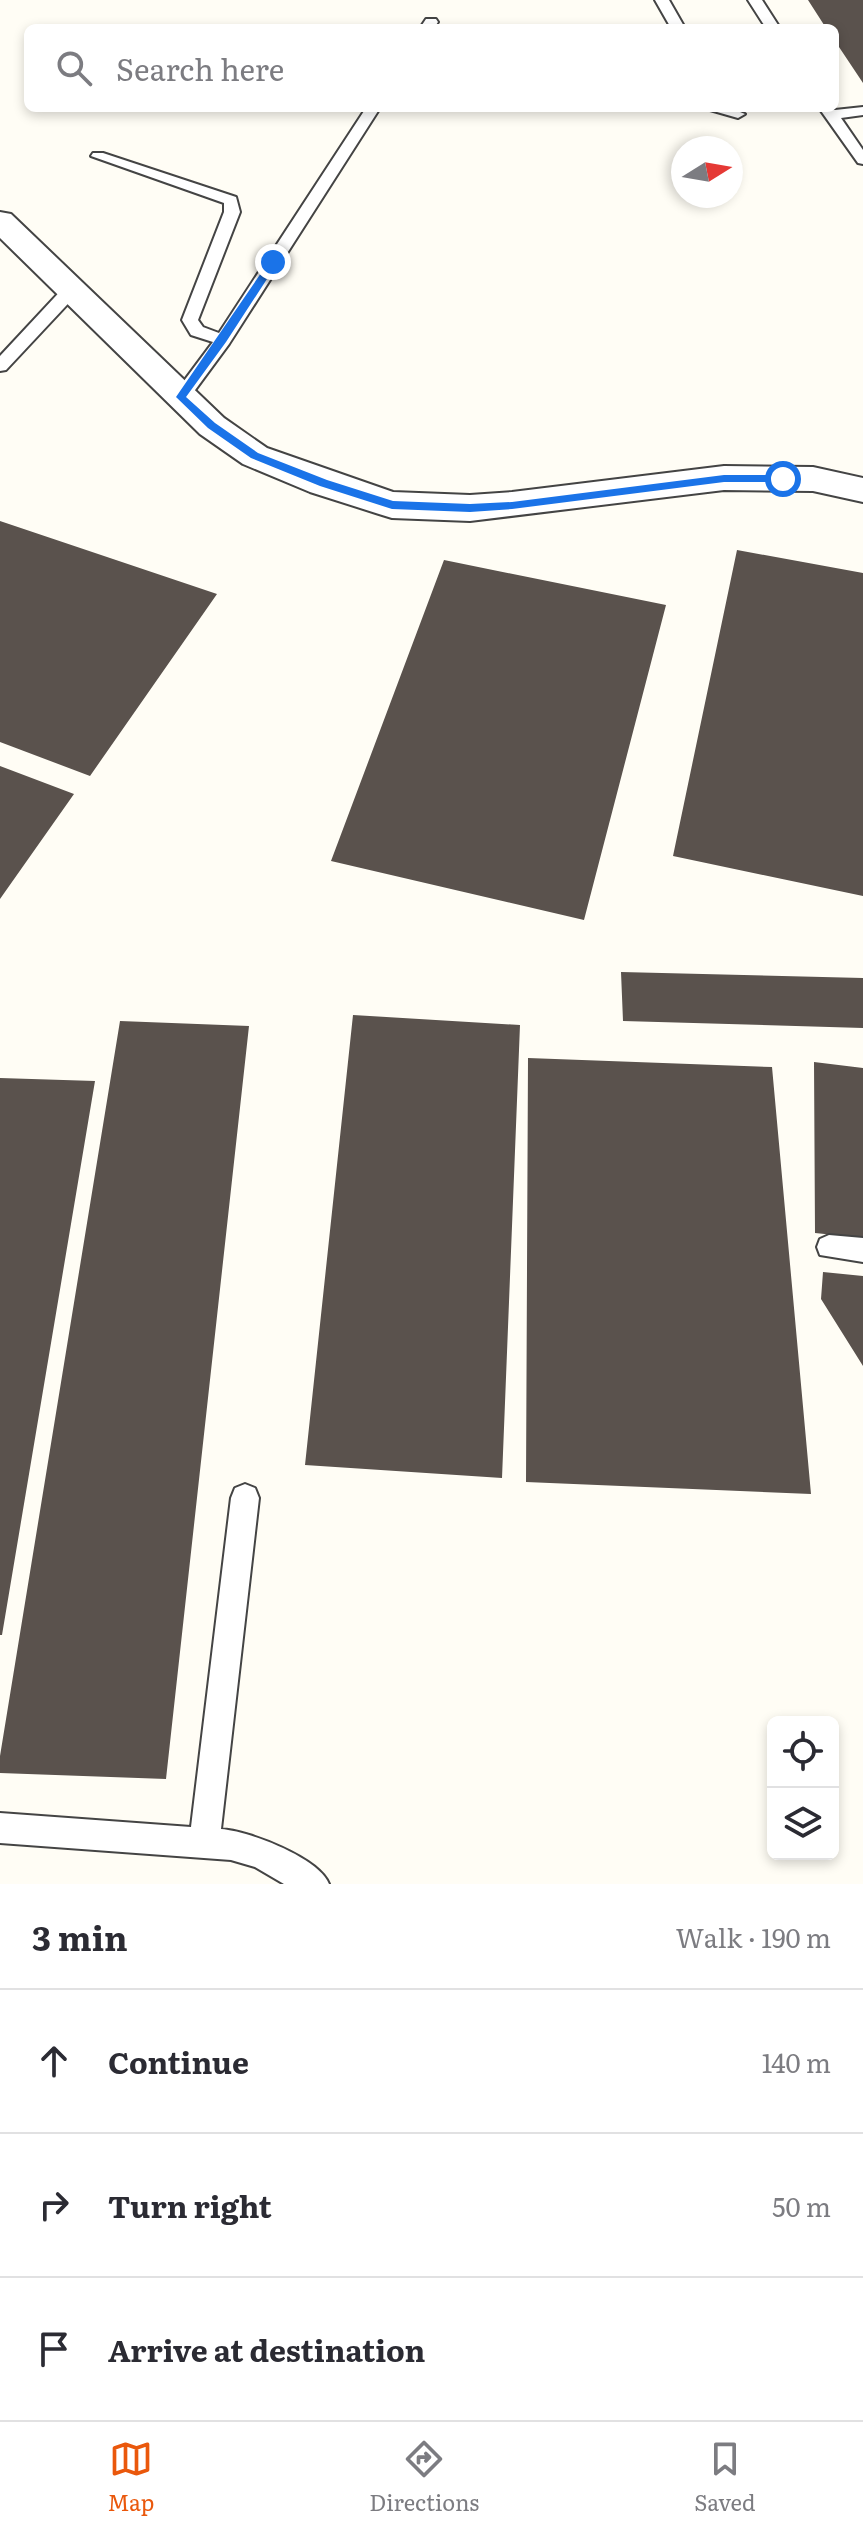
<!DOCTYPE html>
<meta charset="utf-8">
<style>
body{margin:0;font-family:Literata,serif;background:#f2f2f3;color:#2b2b33}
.controls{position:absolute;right:24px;bottom:24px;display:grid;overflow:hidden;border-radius:12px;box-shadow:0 4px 12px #0003}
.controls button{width:72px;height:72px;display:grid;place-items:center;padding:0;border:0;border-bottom:2px solid #e1e1e2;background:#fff;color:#2b2b33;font:40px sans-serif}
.compass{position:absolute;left:671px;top:136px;width:72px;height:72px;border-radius:50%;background:#fff;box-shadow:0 4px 12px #0003;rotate:79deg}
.stop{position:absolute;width:24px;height:24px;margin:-18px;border:6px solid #1a73e8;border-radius:50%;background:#fff}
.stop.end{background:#1a73e8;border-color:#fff;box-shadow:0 2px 8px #0008}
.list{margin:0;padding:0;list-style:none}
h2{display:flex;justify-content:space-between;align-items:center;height:104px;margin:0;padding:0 32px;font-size:34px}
h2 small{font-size:26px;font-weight:400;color:#7c7c81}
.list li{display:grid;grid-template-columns:52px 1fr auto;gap:24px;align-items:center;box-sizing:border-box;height:144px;padding:0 32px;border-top:2px solid #e1e1e2}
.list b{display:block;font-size:30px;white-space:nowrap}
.list em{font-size:26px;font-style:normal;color:#7c7c81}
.icon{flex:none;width:44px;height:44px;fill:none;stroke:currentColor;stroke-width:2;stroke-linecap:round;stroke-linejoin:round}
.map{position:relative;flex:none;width:863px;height:1884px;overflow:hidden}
.search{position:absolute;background:#fff;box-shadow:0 4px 12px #0003;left:24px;right:24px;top:24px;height:88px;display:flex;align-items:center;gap:20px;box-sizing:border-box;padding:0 28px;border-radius:12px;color:#7c7c81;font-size:30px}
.sheet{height:536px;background:#fff}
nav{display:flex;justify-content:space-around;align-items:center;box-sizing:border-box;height:112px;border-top:2px solid #e1e1e2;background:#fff;font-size:22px;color:#7c7c81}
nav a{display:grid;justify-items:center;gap:4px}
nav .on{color:#ea580c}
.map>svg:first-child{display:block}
</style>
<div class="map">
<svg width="863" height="1884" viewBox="0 0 863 1884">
<rect width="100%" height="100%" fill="#fffdf5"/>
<path fill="#5a524d" d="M808 0H863V83L835 41V28H826Z
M0 521 217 594 90 776 0 742Z
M737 550 863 573V896L673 856Z
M444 560 666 605 584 920 331 861Z
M0 766 74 794 0 899Z
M621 972 863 978V1028L623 1021Z
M353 1015 520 1025 502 1478 305 1465Z
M120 1021 249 1026 166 1779 0 1773V1756Z
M528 1058 772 1067 811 1494 526 1482Z
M814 1062 863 1068V1238L815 1233Z
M0 1078 95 1081 2 1635H0Z
M823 1272 863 1276V1366L821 1299Z"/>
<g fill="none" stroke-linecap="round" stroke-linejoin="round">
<g stroke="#444" stroke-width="4">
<path id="service" d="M655 0H669L685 28H671Z
M748 0H762L780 28H766Z
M426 19H436L438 22 434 28H420Z
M863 107V115L841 118 863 150V164L858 163 819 108 835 110Z
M366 108H380L229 344 187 401H175L172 397 175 393 213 342 191 335 182 320 224 212V203L91 156 93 153H103L236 197 240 212 198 320 203 327 219 333Z
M703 108H730L745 114 738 118Z
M73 283 81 288 79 292 6 370 0 371V356L67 284Z
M829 1235 863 1238V1262L820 1255 817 1247 820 1239Z
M245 1484 255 1488 259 1498 221 1829C249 1831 319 1858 329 1884H284L255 1867 231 1860 0 1843V1813L191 1827 231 1498 235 1488Z"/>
</g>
<g stroke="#444" stroke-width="4">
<path id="minor" d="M0 212 11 214 224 418 267 448 393 492 470 495 512 492 724 466 813 467 863 478V502L813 491 724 490 470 521 392 518 379 514 310 492 243 464 200 434 0 238Z"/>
</g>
<use href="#service" fill="#fff" fill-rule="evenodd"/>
<use href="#minor" fill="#fff" fill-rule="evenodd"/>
</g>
<path fill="#1a73e8" d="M270 260 278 262 226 342 186 397 215 423 258 453 327 480 393 501 470 504 512 502 724 475H783L788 479 783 482H724L512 509 470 512 392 509 320 486 251 458 208 428 176 397Z"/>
</svg>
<div class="controls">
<button><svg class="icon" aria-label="locate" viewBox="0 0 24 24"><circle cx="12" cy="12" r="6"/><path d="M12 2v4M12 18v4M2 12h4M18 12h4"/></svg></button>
<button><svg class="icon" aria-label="layers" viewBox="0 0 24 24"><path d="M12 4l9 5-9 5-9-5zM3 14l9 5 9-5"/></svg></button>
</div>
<svg class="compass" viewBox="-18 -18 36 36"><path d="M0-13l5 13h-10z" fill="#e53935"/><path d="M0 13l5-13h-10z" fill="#7c7c81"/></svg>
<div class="stop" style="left:783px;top:479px"></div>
<div class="stop end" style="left:273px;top:262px"></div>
<div class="search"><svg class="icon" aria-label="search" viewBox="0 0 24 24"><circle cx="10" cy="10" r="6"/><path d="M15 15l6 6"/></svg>Search here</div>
</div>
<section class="sheet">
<h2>3 min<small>Walk · 190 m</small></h2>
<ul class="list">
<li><svg class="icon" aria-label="ahead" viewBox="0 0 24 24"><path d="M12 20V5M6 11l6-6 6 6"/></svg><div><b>Continue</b></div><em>140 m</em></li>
<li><svg class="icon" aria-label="right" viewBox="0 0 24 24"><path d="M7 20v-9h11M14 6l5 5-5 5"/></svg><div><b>Turn right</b></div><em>50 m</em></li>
<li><svg class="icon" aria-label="arrive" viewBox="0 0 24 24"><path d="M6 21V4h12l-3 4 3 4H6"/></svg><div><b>Arrive at destination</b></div></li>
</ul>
</section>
<nav>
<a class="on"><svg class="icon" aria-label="map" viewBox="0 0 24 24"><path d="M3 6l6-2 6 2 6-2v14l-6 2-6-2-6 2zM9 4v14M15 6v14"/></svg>Map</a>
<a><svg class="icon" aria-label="directions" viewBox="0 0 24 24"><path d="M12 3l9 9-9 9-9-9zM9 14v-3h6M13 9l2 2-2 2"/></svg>Directions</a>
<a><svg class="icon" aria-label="saved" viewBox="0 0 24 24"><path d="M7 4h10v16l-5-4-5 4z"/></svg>Saved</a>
</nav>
